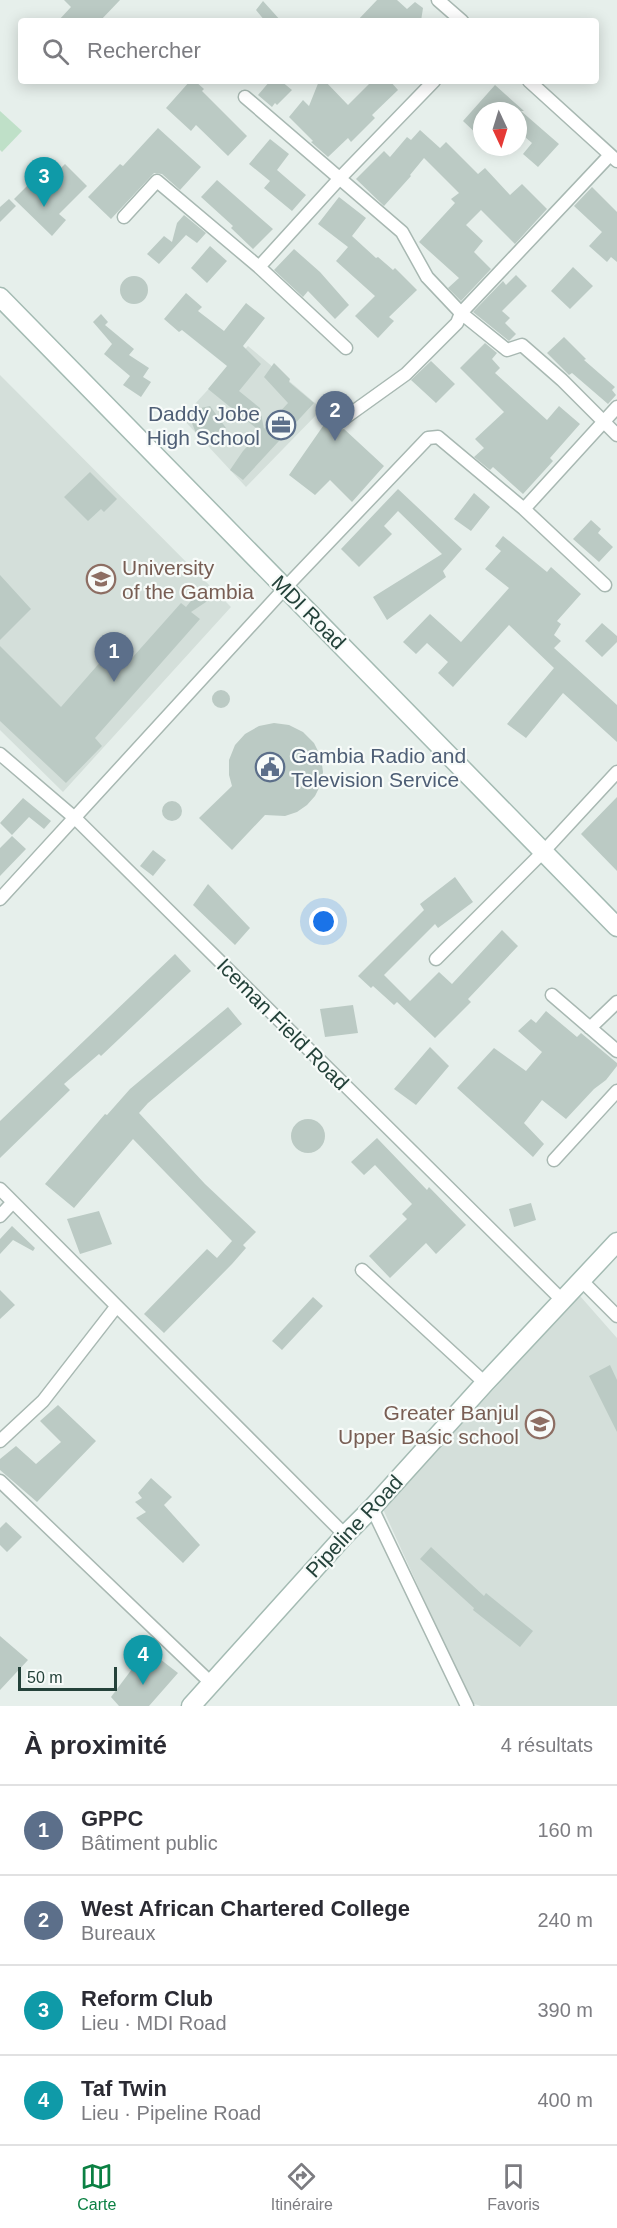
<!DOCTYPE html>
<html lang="fr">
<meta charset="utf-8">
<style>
body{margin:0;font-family:Helvetica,sans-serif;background:#f2f2f3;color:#2b2b33}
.compass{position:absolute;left:473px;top:102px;width:54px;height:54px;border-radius:50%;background:#fff;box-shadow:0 3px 15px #0003;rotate:176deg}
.scale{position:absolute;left:18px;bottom:15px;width:99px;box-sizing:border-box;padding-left:6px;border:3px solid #24423a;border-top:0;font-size:16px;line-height:21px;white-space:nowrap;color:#24423a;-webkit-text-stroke:4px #f7fbf9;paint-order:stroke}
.you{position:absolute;left:324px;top:922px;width:21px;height:21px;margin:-15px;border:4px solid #fff;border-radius:50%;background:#1a73e8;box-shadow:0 0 0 9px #1a73e833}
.badge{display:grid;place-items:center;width:39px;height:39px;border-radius:50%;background:#0b8043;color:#fff;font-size:20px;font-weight:700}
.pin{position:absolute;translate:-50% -50px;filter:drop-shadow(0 2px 3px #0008)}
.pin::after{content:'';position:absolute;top:32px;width:21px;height:18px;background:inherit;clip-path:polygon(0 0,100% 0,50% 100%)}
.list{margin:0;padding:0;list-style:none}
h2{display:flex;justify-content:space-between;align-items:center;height:78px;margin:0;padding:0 24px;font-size:26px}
h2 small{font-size:20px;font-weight:400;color:#7c7c81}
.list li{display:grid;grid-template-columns:39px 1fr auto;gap:18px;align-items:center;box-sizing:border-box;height:90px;padding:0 24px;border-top:2px solid #e1e1e2}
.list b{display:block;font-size:22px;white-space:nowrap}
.list p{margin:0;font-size:20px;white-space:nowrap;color:#7c7c81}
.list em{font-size:20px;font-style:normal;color:#7c7c81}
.icon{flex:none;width:33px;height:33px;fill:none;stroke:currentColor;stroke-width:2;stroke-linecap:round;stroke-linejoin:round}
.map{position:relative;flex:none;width:617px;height:1706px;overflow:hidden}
.search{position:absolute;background:#fff;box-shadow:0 3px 15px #0003;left:18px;right:18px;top:18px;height:66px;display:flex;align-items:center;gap:15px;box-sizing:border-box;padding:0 21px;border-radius:6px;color:#7c7c81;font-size:22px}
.sheet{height:438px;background:#fff}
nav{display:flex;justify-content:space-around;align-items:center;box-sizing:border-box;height:84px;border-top:2px solid #e1e1e2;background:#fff;font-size:16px;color:#7c7c81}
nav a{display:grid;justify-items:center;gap:3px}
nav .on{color:#0b8043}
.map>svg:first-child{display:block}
</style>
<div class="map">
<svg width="617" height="1706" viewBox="0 0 617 1706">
<rect width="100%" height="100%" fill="#e6efeb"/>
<path fill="#d4dfda" d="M248 346 322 409 246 487 182 418Z
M0 375 231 607 63 792 0 730Z
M580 1296 617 1338V1706H481L471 1703 383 1509Z"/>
<path fill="#bfe0c8" d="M0 111 22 131 2 152 0 150Z"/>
<path fill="#bbcac4" d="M64 0H120L100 21H58L71 7Z
M377 0H397L407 9 415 2 423 8 421 21H357Z
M263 1 281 21H265L256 10Z
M190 81H195L204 89 202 91 247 136 228 156 196 125 191 131 166 108Z
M270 81H281L292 90 277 105 275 103 272 107 258 95Z
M319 81H325L348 105 372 81H390L398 90 372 115 375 118 351 142 348 138 328 157 311 142 313 141 289 117 303 100 309 106Z
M495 85 524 111H521L559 144 538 167 523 154 532 143 518 131V111H482V139L463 121Z
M158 128 201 167 180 190 162 174 154 173 111 219 88 197 120 164 123 166Z
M420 130 440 148 446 142 478 174 485 168 510 195 522 184 547 209 515 244 481 210 466 225 483 241 474 252 491 269 461 301 448 288 459 278 419 242 455 203 451 199 459 193 424 158 410 175 411 176 384 206 356 179 384 151 390 157 407 137 411 140Z
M270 139 289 154 277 170 306 195 292 211 264 188 270 181 249 164Z
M65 164 87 186 59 214 66 220 52 236 14 199 29 184 37 192Z
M217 180 273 229 253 249 231 228 233 226 201 197Z
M592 187 617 212V262L611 257 607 262 589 246 602 232 574 206Z
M339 197 366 218 352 236 376 258 378 257 393 270 395 268 417 290 389 317 394 321 378 338 355 316 375 296 336 261 348 247 318 224Z
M9 199 16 206 0 222V207Z
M184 215 206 233 197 243 186 235 159 264 147 254 164 236 172 242 177 223Z
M210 246 227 261 207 283 191 268Z
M294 249 320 272 349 305 335 319 308 291 303 297 274 270Z
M573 267 593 286 570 309 551 291Z
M516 275 527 286 502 311 510 318 505 323 516 334 509 341 473 312 503 281 506 285Z
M120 290a14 14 0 1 1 28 0a14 14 0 1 1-28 0Z
M186 293 202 307 198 311 224 331 246 303 265 318 243 346 261 364 239 391 260 408 264 429 288 403 264 377 274 363 290 379 289 382 314 403 243 480 230 470 243 451 261 432 208 389 227 366 182 330 179 332 164 319Z
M101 314 108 322 105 325 134 349 129 355 149 368 143 377 151 382 141 397 123 385 130 376 104 354 112 344 93 322Z
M564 337 586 359 584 360 615 387 612 390 616 395 608 404 572 373 569 375 547 353Z
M485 343 497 353 492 359 500 368 495 373 547 420 559 406 580 424 550 458 553 461 523 494 493 467 490 470 474 457 484 448 475 439 504 412 460 368Z
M431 361 455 384 436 403 411 380Z
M210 406 226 428 220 429 217 434 198 438 187 411Z
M330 416 332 418 333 427 339 430 344 429 384 466 352 502 330 480 315 495 289 475Z
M90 472 117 499 104 512 101 509 88 521 64 497Z
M398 489 462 549 443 571 446 577 387 620 373 597 442 554 398 511 384 526 392 534 359 567 341 549Z
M474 493 490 507 471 531 454 519Z
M591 520 601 529 598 533 613 547 599 562 573 539Z
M503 536 547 572 551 567 581 594 557 621 561 624 554 635 561 641 554 648 617 705V742L563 693 526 738 507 724 554 668 509 625 453 687 438 673 448 662 427 643 416 654 403 642 430 614 461 642 509 588 485 569 501 551 495 546Z
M0 575 31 609 0 640Z
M203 586 215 596 191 612 200 619 95 738 102 746 66 783 0 721V646L61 707 116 644 132 658 181 603 186 607Z
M602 623 617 636V642L602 657 585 641Z
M212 699a9 9 0 1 1 18 0a9 9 0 1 1-18 0Z
M274 723 289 725 303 732 314 743 321 757 323 772 321 784 315 796 307 805 297 812 285 816 265 815 232 850 199 818 232 786 229 775V760L235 745 245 734 259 726Z
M617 797V871L581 834Z
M23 798 51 821 44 829 29 817 12 835 0 823Z
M162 811a10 10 0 1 1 20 0a10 10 0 1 1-20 0Z
M12 836 26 849 0 876V848Z
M153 850 166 860 153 876 140 866Z
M455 877 473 902 438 928 435 924 384 975 410 1001 439 972 452 984 502 930 518 946 468 999 471 1002 435 1038 397 1002 394 1005 373 986 371 988 358 976 424 910 420 904Z
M208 884 250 928 235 945 193 905Z
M175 954 191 971 101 1056 99 1054 64 1084 70 1090 0 1158V1121Z
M353 1005 358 1033 325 1037 320 1009Z
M228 1007 242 1024 148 1103 139 1113 205 1184 256 1232 243 1245 246 1248 232 1264 164 1333 144 1314 207 1249 217 1258 232 1241 133 1139 74 1208 45 1184 105 1114 107 1115 130 1089Z
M546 1011 577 1037 581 1033 617 1063V1066L606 1080 594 1089 566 1119 542 1100 524 1123 544 1144 533 1157 457 1088 494 1048 526 1071 542 1052 518 1031 531 1019 536 1023Z
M430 1047 449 1066 416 1105 394 1089Z
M291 1136a17 17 0 1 1 34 0a17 17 0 1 1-34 0Z
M377 1138 427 1190 429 1187 466 1225 436 1254 426 1243 390 1278 369 1256 407 1219 402 1214 412 1204 375 1165 364 1175 351 1162Z
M531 1203 536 1220 514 1227 509 1209Z
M99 1211 112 1244 80 1254 67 1219Z
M12 1226 35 1248 33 1251 13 1240 0 1254V1239Z
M0 1290 15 1305 0 1319Z
M313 1297 323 1306 282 1350 272 1341Z
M610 1365 617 1380V1432L589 1376Z
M58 1405 96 1441 37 1502 0 1470V1459L16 1446 36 1464 61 1442 40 1421Z
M151 1478 172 1497 164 1505 200 1545 183 1563 136 1518 146 1512 135 1502 142 1498 138 1493Z
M6 1522 22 1537 7 1552 0 1545V1528Z
M431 1547 484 1596 486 1593 533 1631 520 1647 473 1610 474 1608 420 1559Z
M0 1636 28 1660 0 1690Z
M147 1649 178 1673 149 1706H119L111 1697Z"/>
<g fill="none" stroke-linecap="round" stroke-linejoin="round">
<g stroke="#a8b8b2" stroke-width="15">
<path id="street" d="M438 0 462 21
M529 81 617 161
M245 97 402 232 427 277 461 313 507 350 522 345 562 380 617 435
M124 217 157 181 259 267 346 348
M259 267 340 178 434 81
M339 422 406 374 457 323 461 313 610 155
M524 509 617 407
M0 754 76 819 562 1300
M0 899 285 588 428 438 438 437 524 509 605 585
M436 959 544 851 617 772
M552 995 617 1051
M590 1028 617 1002
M554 1160 617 1091
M0 1189 345 1535
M0 1216 13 1202
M362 1270 485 1383
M581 1280 617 1316
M0 1441 43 1401 116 1307
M0 1481 211 1683
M372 1508 467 1706"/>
</g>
<g stroke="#a4bbb3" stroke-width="21">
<path id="secondary" d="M0 297 617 927
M191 1706 345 1535 372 1508 485 1383 617 1242"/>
</g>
<use href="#street" stroke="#fff" stroke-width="12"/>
<use href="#secondary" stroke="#fff" stroke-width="18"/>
</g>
<defs>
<g id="office-ring" transform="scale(1.5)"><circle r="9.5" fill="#f7fbf9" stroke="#5c6f8a" stroke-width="1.5"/><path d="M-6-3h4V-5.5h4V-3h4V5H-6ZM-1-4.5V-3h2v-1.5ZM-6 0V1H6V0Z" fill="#5c6f8a"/></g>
<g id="university-ring" transform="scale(1.5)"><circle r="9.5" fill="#f7fbf9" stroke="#8d6e63" stroke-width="1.5"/><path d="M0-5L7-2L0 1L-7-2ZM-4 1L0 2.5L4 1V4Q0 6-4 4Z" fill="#8d6e63"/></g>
<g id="civic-ring" transform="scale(1.5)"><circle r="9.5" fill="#f7fbf9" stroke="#5c6f8a" stroke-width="1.5"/><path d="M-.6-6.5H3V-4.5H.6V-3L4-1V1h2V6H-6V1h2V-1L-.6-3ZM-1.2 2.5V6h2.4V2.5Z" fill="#5c6f8a"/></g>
<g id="school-ring" transform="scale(1.5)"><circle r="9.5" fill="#f7fbf9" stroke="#8d6e63" stroke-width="1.5"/><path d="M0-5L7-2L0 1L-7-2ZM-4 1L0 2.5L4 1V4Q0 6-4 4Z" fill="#8d6e63"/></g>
</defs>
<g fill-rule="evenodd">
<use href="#office-ring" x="281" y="425"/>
<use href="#university-ring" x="101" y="579"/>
<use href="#civic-ring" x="270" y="767"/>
<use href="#school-ring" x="540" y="1424"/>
</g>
<g text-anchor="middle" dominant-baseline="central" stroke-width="4.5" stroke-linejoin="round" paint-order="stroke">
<g font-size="21" fill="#4e5e75" stroke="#f7fbf9" text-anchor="end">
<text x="260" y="413">Daddy Jobe<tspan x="260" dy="24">High School</tspan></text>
<text x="291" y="755" text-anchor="start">Gambia Radio and<tspan x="291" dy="24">Television Service</tspan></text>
</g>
<g font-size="21" fill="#785e54" stroke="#f7fbf9" text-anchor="start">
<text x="122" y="567">University<tspan x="122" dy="24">of the Gambia</tspan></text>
<text x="519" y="1412" text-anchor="end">Greater Banjul<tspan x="519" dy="24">Upper Basic school</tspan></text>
</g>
<g font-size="21" fill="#24423a" stroke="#f7fbf9">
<text transform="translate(309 612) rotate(45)">MDI Road</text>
<text transform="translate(283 1024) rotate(45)">Iceman Field Road</text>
<text transform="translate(354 1526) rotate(-47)">Pipeline Road</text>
</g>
</g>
</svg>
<svg class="compass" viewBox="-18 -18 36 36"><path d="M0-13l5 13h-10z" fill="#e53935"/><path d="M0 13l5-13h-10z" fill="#7c7c81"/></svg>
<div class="scale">50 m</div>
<div class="you"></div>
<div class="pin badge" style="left:114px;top:682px;background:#5c6f8a">1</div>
<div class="pin badge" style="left:335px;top:441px;background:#5c6f8a">2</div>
<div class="pin badge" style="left:44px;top:207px;background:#0f9aa8">3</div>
<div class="pin badge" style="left:143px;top:1685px;background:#0f9aa8">4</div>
<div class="search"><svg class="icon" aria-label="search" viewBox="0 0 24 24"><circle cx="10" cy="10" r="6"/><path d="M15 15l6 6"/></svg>Rechercher</div>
</div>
<section class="sheet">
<h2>À proximité<small>4 résultats</small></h2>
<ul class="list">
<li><span class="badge" style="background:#5c6f8a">1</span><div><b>GPPC</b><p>Bâtiment public</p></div><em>160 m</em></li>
<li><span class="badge" style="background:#5c6f8a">2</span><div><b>West African Chartered College</b><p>Bureaux</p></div><em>240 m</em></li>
<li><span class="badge" style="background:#0f9aa8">3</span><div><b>Reform Club</b><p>Lieu · MDI Road</p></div><em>390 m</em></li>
<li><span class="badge" style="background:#0f9aa8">4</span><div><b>Taf Twin</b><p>Lieu · Pipeline Road</p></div><em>400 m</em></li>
</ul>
</section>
<nav>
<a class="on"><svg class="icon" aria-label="map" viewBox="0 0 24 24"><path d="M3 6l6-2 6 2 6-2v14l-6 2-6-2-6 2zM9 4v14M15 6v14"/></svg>Carte</a>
<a><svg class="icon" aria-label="directions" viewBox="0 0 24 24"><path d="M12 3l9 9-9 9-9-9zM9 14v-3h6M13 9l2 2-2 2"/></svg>Itinéraire</a>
<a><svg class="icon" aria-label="saved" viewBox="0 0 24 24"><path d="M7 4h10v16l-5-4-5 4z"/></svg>Favoris</a>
</nav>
